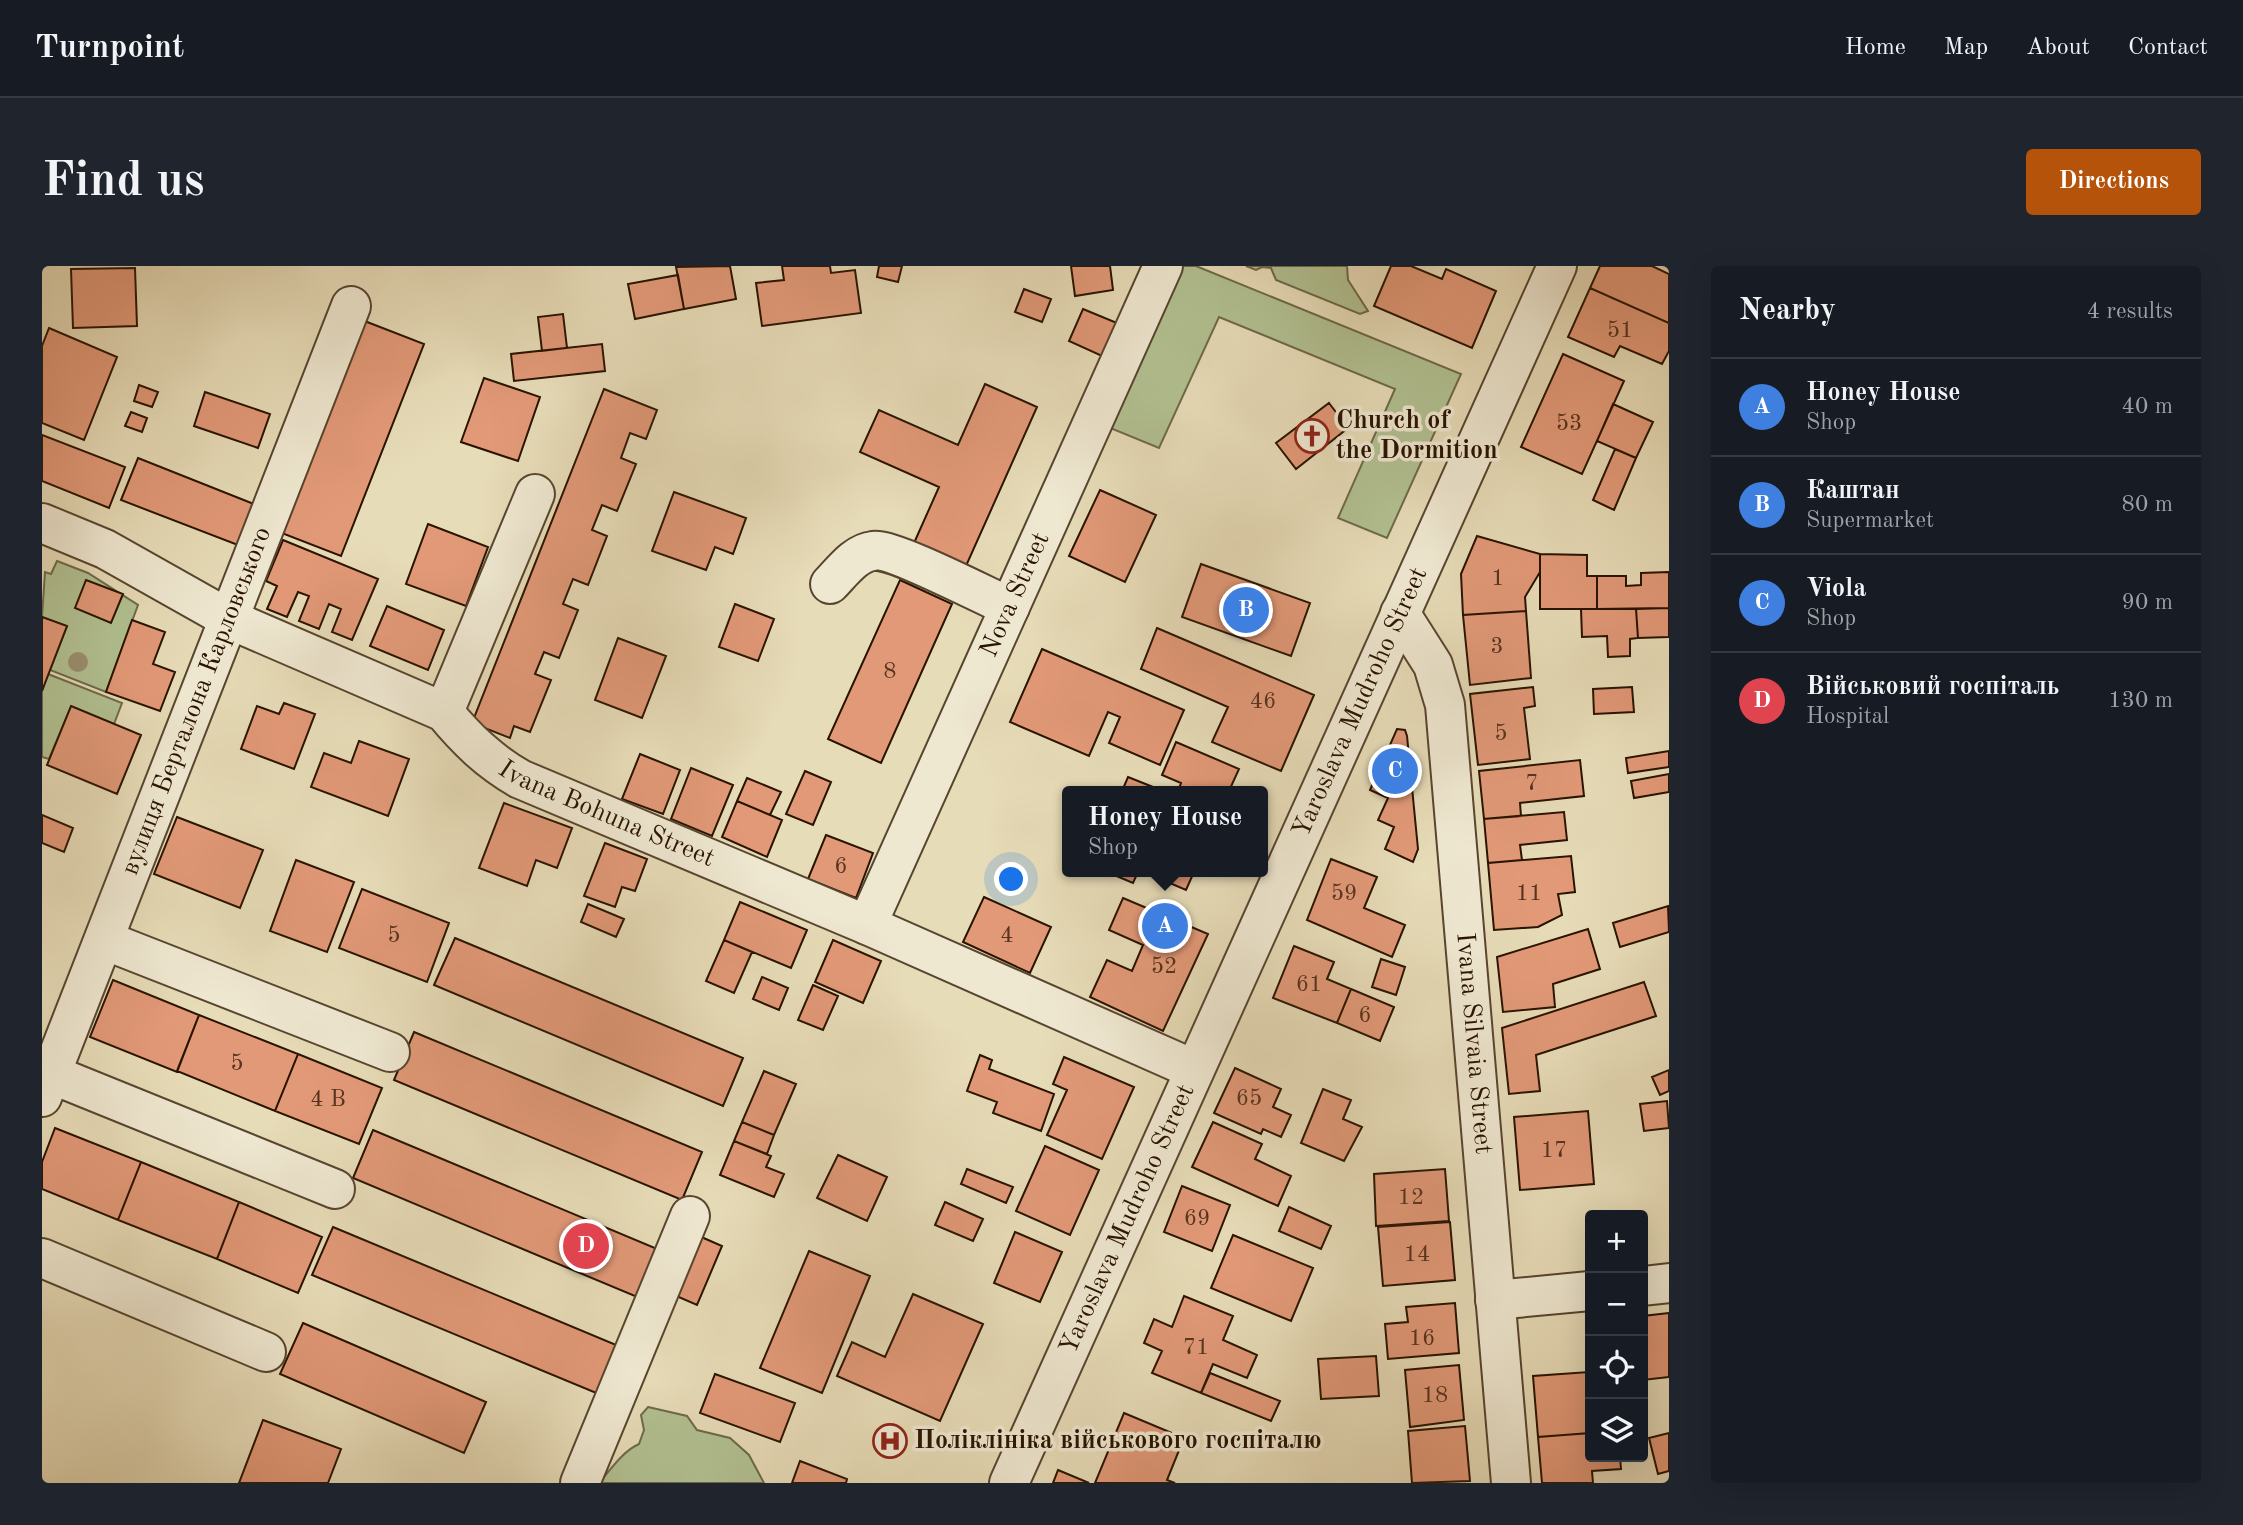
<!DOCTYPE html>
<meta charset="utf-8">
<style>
body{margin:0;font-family:"Old Standard TT",serif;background:#20242c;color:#f1f3f6}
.controls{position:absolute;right:21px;bottom:21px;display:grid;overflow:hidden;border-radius:7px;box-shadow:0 7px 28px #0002}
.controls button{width:63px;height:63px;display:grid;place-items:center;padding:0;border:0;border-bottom:2px solid #363941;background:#171b24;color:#f1f3f6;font:35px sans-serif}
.you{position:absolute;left:970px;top:614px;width:24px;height:24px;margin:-18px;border:5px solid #fff;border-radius:50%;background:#1a73e8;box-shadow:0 0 0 10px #1a73e833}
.badge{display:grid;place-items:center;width:46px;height:46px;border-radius:50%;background:#b45309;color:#fff;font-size:23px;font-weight:700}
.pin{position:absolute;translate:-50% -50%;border:4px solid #fff;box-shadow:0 2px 7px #0006}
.popup{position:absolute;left:1020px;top:520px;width:206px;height:91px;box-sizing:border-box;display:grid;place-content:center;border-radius:7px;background:#171b24;filter:drop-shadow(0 2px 5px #0005);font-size:23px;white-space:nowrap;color:#9ea1a6}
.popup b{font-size:26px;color:#f1f3f6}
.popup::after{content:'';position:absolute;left:50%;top:100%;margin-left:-14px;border:14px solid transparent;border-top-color:#171b24}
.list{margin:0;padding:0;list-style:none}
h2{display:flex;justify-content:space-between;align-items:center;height:91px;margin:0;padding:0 28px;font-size:30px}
h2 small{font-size:23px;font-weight:400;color:#9ea1a6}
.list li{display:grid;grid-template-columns:46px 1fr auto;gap:21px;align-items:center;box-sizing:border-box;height:98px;padding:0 28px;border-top:2px solid #363941}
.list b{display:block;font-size:26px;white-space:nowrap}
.list p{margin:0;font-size:23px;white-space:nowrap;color:#9ea1a6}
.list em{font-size:23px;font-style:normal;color:#9ea1a6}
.icon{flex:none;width:38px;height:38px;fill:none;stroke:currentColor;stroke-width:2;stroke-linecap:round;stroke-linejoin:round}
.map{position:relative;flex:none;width:1627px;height:1217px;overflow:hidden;border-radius:7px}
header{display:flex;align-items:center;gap:42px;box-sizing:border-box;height:98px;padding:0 35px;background:#171b24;border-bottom:2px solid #363941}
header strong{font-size:33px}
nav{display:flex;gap:38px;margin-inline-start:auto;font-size:24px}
.intro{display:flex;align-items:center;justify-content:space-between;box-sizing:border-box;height:168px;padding:0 42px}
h1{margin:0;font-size:49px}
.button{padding:18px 32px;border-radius:7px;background:#b45309;color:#fff;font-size:24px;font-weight:700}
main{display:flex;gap:42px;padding:0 42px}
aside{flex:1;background:#171b24;border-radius:7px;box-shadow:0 7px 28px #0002}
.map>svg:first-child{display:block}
</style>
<header>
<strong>Turnpoint</strong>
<nav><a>Home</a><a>Map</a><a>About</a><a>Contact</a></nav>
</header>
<div class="intro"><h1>Find us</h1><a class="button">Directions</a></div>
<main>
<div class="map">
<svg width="1627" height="1217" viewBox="0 0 1627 1217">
<rect width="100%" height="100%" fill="#e7dcb8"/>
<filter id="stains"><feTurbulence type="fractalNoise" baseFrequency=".00286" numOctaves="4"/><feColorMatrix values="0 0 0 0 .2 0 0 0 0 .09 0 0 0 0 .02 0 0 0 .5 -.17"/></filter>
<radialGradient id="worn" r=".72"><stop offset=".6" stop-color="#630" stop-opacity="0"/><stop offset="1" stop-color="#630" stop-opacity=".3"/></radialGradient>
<path fill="#b2c192" stroke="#6e6a4a" stroke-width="2" d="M1127 0H1154L1419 108 1345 272 1296 252 1353 123 1177 51 1117 182 1056 157Z
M1204 0H1305L1306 14 1326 45 1318 48 1234 14 1229 2 1220 1 1214 4Z
M15 295 46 307 96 339 64 426 8 404 25 360 0 351 3 306 9 308Z
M6 408 80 437 72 458 29 441 7 493 0 491V425Z
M606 1141 645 1150 655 1164 688 1172 707 1189 722 1217H557C569 1203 581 1185 597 1178L602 1164 599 1149Z"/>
<path fill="#e29978" stroke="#291301" stroke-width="2" d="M688 0 694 33 642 43 634 1Z
M740 0H788L789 7 813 4 819 47 720 60 714 17 742 14Z
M837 0H860L856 16 835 11Z
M1029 0H1068L1071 24 1033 30Z
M1349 0H1369L1400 13 1404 3 1454 25 1430 82 1332 40Z
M1558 0H1610L1627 8V57L1548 22Z
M93 2 95 60 31 62 29 3Z
M636 9 642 43 593 53 586 18Z
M1548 22 1627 57V85L1620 98 1578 80 1572 91 1526 71Z
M982 23 1009 33 1000 56 973 46Z
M1041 43 1075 57 1060 90 1027 75Z
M521 48 525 82 500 85 496 51Z
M320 54 382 78 299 290 237 266Z
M7 62 75 91 42 174 0 157V80Z
M560 78 563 105 472 115 469 88Z
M1521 88 1582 115 1540 208 1479 181Z
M442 112 498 131 476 195 419 176Z
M943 118 995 141 924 300 872 277 897 221 818 186 837 144 916 179Z
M97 119 116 126 110 141 92 135Z
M562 123 615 144 604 173 588 167 579 192 594 198 575 245 560 239 550 264 565 270 546 319 531 313 521 338 536 344 517 392 502 386 493 408 509 414 488 466 472 460 468 472 430 457Z
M163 126 228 148 216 182 152 160Z
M1287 137 1306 162 1254 203 1234 177Z
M1571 138 1611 156 1594 192 1555 175Z
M89 146 105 152 100 166 83 160Z
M0 169 83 201 67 242 0 215Z
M1573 183 1594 192 1572 244 1551 234Z
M96 192 217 240 201 281 79 234Z
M1058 224 1114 249 1083 316 1027 290Z
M632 226 704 252 691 288 673 281 664 304 610 285Z
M386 258 446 281 424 340 364 318Z
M1435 270 1498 288V306L1483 331 1484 345 1421 349 1419 308Z
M241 274 336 313 310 374 290 366 299 343 287 338 277 363 257 355 267 330 256 326 245 351 225 343 235 320 224 315Z
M1498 288 1545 289V310H1555V343H1498Z
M1159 298 1268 337 1249 390 1140 351Z
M1627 306V342L1555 343V310H1584V320L1599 319V307Z
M44 314 81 328 69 357 33 342Z
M858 314 910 338 839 497 786 473Z
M693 338 732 353 716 395 677 381Z
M345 340 402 364 386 404 328 380Z
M1627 342V371L1596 372 1594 343Z
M1539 343H1594L1596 372 1588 373V390L1566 391 1565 370 1540 371Z
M1484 345 1489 412 1428 419 1421 349Z
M0 351 25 360 0 425Z
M90 354 123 366 111 398 133 406 118 445 64 426Z
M1115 362 1272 429 1239 505 1170 476 1186 441 1099 403Z
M576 372 624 390 600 452 553 434Z
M1000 383 1142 444 1118 499 1067 477 1078 451 1066 446 1047 490 968 456Z
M1491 421 1493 440 1482 442 1488 493 1436 499 1428 428Z
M1590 421 1592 446 1552 448 1551 423Z
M242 437 273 448 252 503 199 483 215 440 237 448Z
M29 440 99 469 75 528 5 499Z
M1355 463 1363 464 1365 470 1376 583 1371 596 1343 583 1352 561 1336 554 1346 532 1328 524Z
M317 475 367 493 346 550 269 521 282 487 309 497Z
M1134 476 1197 503 1187 525H1136L1139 517 1120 509Z
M1627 485V501L1586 507 1584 492Z
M598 488 638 504 621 548 580 533Z
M1538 494 1542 530 1478 537 1479 550 1442 553 1437 505Z
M649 502 691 519 670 570 629 553Z
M763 505 789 516 771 559 744 548Z
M1627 508V526L1592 532 1589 515Z
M1086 511 1121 525H1080Z
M705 512 739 526 728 549 695 535Z
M695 535 740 554 725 591 680 571Z
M462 537 530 562 515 602 494 594 485 620 437 602Z
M1522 546 1525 574 1478 579 1480 594 1446 597 1442 553Z
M0 549 31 562 22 586 0 577Z
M135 551 221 584 198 642 112 608Z
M784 569 831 587 814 632 766 613Z
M563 577 605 593 593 625 580 621 573 641 542 630Z
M1529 590 1533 626 1516 628 1520 649 1496 661 1452 664 1446 597Z
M1289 593 1335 611 1322 642 1363 659 1350 691 1265 654Z
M254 594 312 616 285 686 228 665Z
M1065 606H1096L1091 617Z
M1102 606H1152L1144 624Z
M320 623 407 657 385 716 297 682Z
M942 631 1009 661 988 707 921 676Z
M1081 632 1166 668 1121 765 1048 731 1065 694 1090 705 1101 679 1067 664Z
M698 636 765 664 749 702 682 674Z
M546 638 582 653 574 671 539 656Z
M1626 640 1627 666 1578 681 1571 657Z
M1546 663 1558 703 1511 718 1513 741 1461 746 1455 691Z
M413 672 701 792 681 840 392 719Z
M682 674 710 686 692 727 664 715Z
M791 674 839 695 821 737 773 716Z
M1252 680 1292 696 1285 713 1309 723 1295 757 1231 732Z
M1339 693 1363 701 1354 729 1330 721Z
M720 711 746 722 737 744 711 733Z
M71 714 157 749 135 806 48 771Z
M1602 716 1614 750 1494 789 1498 825 1467 828 1460 762Z
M771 719 796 730 781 764 756 754Z
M1309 723 1352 741 1338 775 1295 757Z
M157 749 256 788 233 845 135 805Z
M372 766 660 886 640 934 352 814Z
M256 788 340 822 317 878 233 845Z
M938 789 950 794 947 803 1012 828 999 865 951 847 955 836 925 825Z
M1022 791 1092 821 1060 893 1005 869 1025 824 1011 818Z
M1193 802 1239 823 1231 841 1249 849 1239 871 1221 863 1219 868 1172 847Z
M1627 804V825L1618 829 1610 811Z
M722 805 754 818 732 869 700 856Z
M1281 823 1309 834 1301 853 1320 861 1302 895 1259 877Z
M1625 835 1627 862 1602 865 1598 838Z
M1546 845 1552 918 1478 924 1472 851Z
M700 856 732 869 725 888 692 875Z
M1171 856 1220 878 1213 893 1249 910 1236 940 1150 901Z
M13 862 99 896 76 954 0 923V896Z
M331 864 620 985 600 1033 311 912Z
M692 875 729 890 724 901 742 908 732 931 678 909Z
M1003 880 1057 904 1028 969 974 945Z
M796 889 845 911 825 955 775 932Z
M99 896 197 936 175 993 76 954Z
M925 903 971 921 964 937 919 918Z
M1403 903 1407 955 1334 960 1332 908Z
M1140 920 1188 939 1170 985 1122 966Z
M197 936 280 971 256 1027 175 993Z
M903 936 941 953 931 975 893 959Z
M1247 941 1289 960 1279 983 1237 965Z
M1408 956 1413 1014 1341 1020 1336 961Z
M291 961 579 1081 559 1129 270 1009Z
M973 966 1020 986 998 1036 952 1017Z
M1191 969 1271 1002 1249 1055 1169 1022Z
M657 970 680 980 655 1039 632 1029Z
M767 985 828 1010 780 1127 718 1102Z
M871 1028 941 1058 898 1155 795 1110 810 1076 843 1091Z
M1142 1030 1191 1050 1181 1074 1215 1089 1205 1112 1171 1098 1159 1127 1110 1107 1120 1085 1102 1077 1112 1053 1130 1061Z
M1413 1037 1417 1087 1346 1093 1343 1058 1366 1056 1364 1041Z
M1627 1047V1111L1601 1114V1050Z
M261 1057 444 1136 422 1187 238 1108Z
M1334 1090 1337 1130 1279 1133 1276 1093Z
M1417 1099 1422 1154 1368 1161 1363 1104Z
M1547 1106 1548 1167 1496 1171 1491 1110Z
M1168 1107 1238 1135 1229 1155 1159 1127Z
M673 1108 753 1137 738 1176 658 1147Z
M1082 1147 1142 1172 1125 1214 1133 1217H1053Z
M221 1154 299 1183 286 1217H197Z
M1423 1160 1428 1215 1370 1217 1366 1165Z
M1548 1167V1191H1578L1579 1203 1550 1205 1551 1217H1500L1496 1171Z
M1627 1167V1205L1616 1208 1607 1172Z
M758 1195 805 1213 804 1217H750Z
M1016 1204 1047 1217H1011Z"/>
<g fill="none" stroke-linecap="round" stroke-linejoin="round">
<g stroke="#58452f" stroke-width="42">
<g id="minor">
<path id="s1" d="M0 257 63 283 189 354 402 446C425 474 447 495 478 513L825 659 1151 803"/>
<path d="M788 318C800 306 813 287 831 285 849 281 945 331 968 341"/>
<path id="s2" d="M1358 347 1391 399 1403 439 1469 1217"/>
<path d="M402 446 493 228"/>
<path id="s3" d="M825 659 1121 0"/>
<path d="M62 674 348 786"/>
<path d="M9 808 293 923"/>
<path id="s4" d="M0 831 309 40"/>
<path d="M0 992 224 1086"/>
<path d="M1601 1020 1627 1017"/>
<path d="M1453 1034 1548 1025"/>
<path d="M538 1217 648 950"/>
<path id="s5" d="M967 1217 1515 0"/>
</g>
</g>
<use href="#minor" stroke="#efe8d1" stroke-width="38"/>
</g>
<circle fill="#998f6f" cx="36" cy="396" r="10"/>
<defs>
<g id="church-ring" transform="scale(1.75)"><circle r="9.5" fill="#efe8d1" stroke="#8f2418" stroke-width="1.5"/><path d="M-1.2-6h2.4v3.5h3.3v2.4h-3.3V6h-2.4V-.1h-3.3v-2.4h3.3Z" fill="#8f2418"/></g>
<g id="hospital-ring" transform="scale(1.75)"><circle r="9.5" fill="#efe8d1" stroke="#8f2418" stroke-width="1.5"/><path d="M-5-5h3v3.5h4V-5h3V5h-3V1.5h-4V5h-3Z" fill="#8f2418"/></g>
</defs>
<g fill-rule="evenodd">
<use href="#church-ring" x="1270" y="170"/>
<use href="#hospital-ring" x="848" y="1175"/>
</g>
<g text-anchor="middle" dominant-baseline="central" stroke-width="7" stroke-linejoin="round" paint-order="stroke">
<g font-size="23" fill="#57341f">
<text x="1578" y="64">51</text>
<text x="1527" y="157">53</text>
<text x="1456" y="312">1</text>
<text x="1455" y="380">3</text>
<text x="848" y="405">8</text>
<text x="1221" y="435">46</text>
<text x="1459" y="467">5</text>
<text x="1490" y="517">7</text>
<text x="799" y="600">6</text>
<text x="1302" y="627">59</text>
<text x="1487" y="627">11</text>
<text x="352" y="669">5</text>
<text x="965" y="669">4</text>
<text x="1122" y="700">52</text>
<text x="1267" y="718">61</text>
<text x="1323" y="749">6</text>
<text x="195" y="797">5</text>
<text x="1207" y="832">65</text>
<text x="286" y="833">4 В</text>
<text x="1512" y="884">17</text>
<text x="1369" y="931">12</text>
<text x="1155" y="952">69</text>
<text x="1375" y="988">14</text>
<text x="1380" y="1072">16</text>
<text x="1154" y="1081">71</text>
<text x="1393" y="1129">18</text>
</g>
<g font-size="26" font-weight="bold" fill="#291301" stroke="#efe8d1" text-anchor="start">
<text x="1294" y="155">Church of<tspan x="1294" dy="30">the Dormition</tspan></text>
<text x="872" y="1175">Поліклініка військового госпіталю</text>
</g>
<g font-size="26" fill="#291301" stroke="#efe8d1">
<text stroke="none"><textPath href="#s3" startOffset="362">Nova Street</textPath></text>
<text stroke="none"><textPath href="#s4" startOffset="425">вулиця Берталона Карловського</textPath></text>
<text stroke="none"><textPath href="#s5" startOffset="856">Yaroslava Mudroho Street</textPath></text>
<text stroke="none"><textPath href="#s1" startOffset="640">Ivana Bohuna Street</textPath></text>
<text stroke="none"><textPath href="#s2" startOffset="443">Ivana Silvaia Street</textPath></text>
<text stroke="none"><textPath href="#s5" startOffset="289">Yaroslava Mudroho Street</textPath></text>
</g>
</g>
<rect width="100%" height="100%" filter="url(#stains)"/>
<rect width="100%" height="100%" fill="url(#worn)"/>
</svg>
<div class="controls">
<button>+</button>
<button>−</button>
<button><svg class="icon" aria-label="locate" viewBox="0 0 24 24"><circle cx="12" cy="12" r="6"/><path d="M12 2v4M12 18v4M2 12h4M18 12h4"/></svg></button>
<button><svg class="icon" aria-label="layers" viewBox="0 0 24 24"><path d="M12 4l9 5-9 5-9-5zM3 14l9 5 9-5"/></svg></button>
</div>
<div class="you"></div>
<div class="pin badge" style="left:1123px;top:660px;background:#3f7fe0">A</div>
<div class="popup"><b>Honey House</b>Shop</div>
<div class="pin badge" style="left:1204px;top:344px;background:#3f7fe0">B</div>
<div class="pin badge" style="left:1353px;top:505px;background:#3f7fe0">C</div>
<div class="pin badge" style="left:544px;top:980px;background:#e0444e">D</div>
</div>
<aside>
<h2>Nearby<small>4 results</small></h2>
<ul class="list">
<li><span class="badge" style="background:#3f7fe0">A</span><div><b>Honey House</b><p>Shop</p></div><em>40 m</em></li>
<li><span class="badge" style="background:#3f7fe0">B</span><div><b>Каштан</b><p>Supermarket</p></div><em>80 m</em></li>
<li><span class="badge" style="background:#3f7fe0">C</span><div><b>Viola</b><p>Shop</p></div><em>90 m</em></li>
<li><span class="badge" style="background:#e0444e">D</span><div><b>Військовий госпіталь</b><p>Hospital</p></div><em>130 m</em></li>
</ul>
</aside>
</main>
